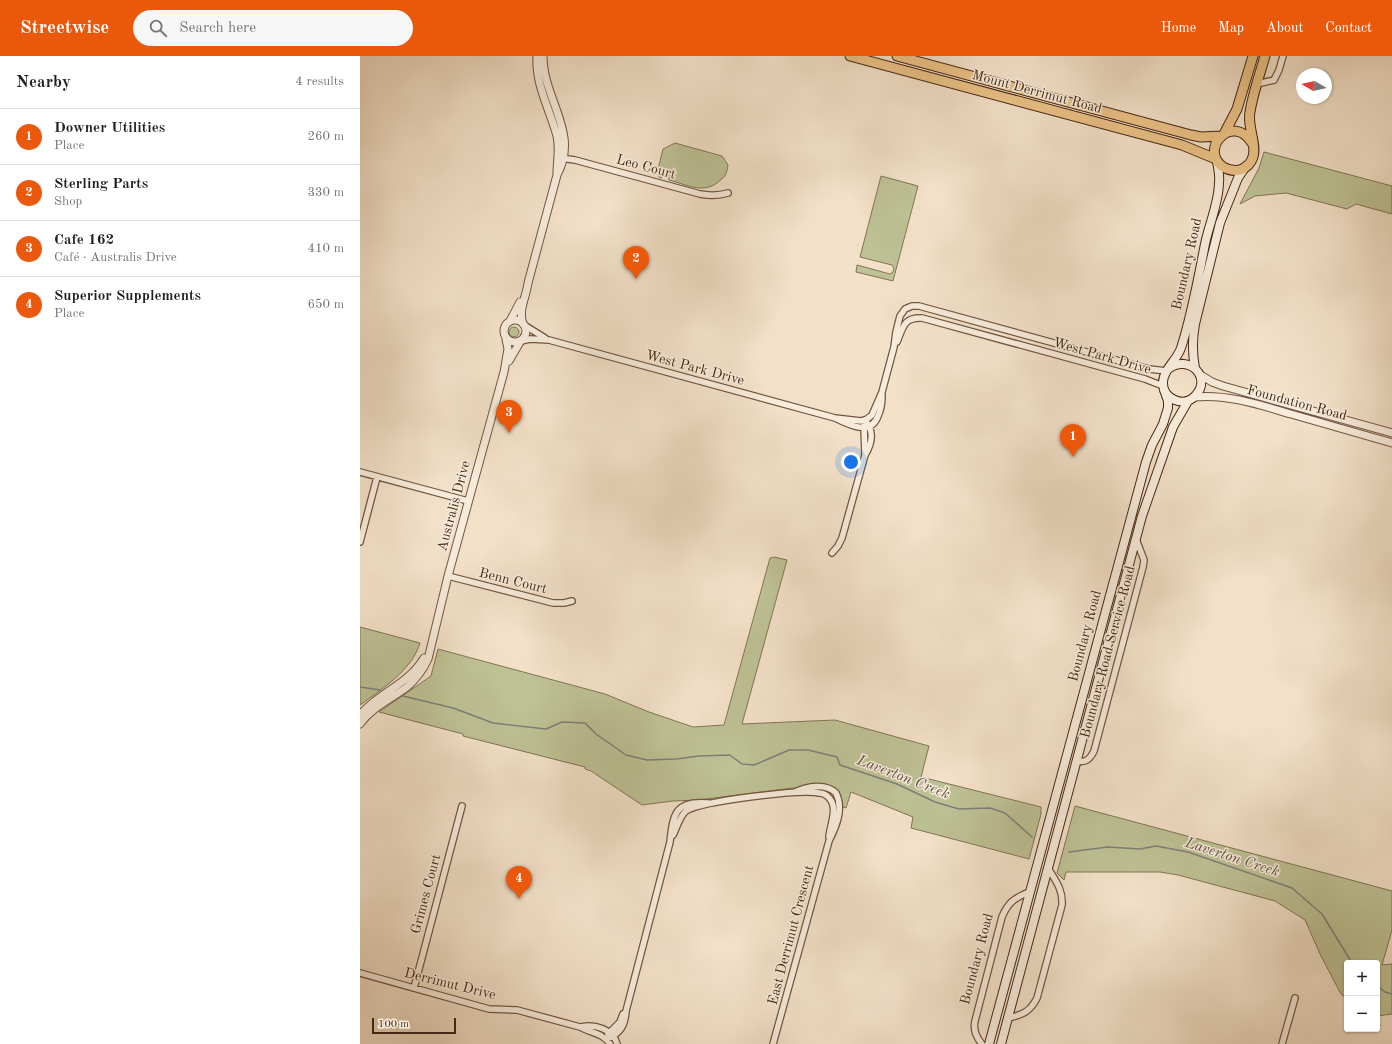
<!DOCTYPE html>
<meta charset="utf-8">
<style>
body{margin:0;font-family:"Old Standard TT",serif;background:#f6f6f6;color:#202124}
.controls{position:absolute;right:12px;bottom:12px;display:grid;overflow:hidden;border-radius:4px;box-shadow:0 1px 3px #0004}
.controls button{width:36px;height:36px;display:grid;place-items:center;padding:0;border:0;border-bottom:1px solid #e0e0e0;background:#fff;color:#202124;font:20px sans-serif}
.compass{position:absolute;left:936px;top:12px;width:36px;height:36px;border-radius:50%;background:#fff;box-shadow:0 1px 3px #0004;rotate:279deg}
.scale{position:absolute;left:12px;bottom:10px;width:84px;box-sizing:border-box;padding-left:4px;border:2px solid #462814;border-top:0;font-size:11px;line-height:14px;white-space:nowrap;color:#462814;-webkit-text-stroke:3px #f7ebdb;paint-order:stroke}
.you{position:absolute;left:491px;top:406px;width:14px;height:14px;margin:-10px;border:3px solid #fff;border-radius:50%;background:#1a73e8;box-shadow:0 0 0 6px #1a73e833}
.badge{display:grid;place-items:center;width:26px;height:26px;border-radius:50%;background:#ea580c;color:#fff;font-size:13px;font-weight:700}
.pin{position:absolute;translate:-50% -33px;filter:drop-shadow(0 1px 2px #0008)}
.pin::after{content:'';position:absolute;top:21px;width:14px;height:12px;background:inherit;clip-path:polygon(0 0,100% 0,50% 100%)}
.list{margin:0;padding:0;list-style:none}
h2{display:flex;justify-content:space-between;align-items:center;height:52px;margin:0;padding:0 16px;font-size:17px}
h2 small{font-size:13px;font-weight:400;color:#757577}
.list li{display:grid;grid-template-columns:26px 1fr auto;gap:12px;align-items:center;box-sizing:border-box;height:56px;padding:0 16px;border-top:1px solid #e0e0e0}
.list b{display:block;font-size:15px;white-space:nowrap}
.list p{margin:0;font-size:13px;white-space:nowrap;color:#757577}
.list em{font-size:13px;font-style:normal;color:#757577}
.icon{flex:none;width:22px;height:22px;fill:none;stroke:currentColor;stroke-width:2;stroke-linecap:round;stroke-linejoin:round}
.map{position:relative;flex:none;width:1032px;height:988px;overflow:hidden}
header{display:flex;align-items:center;gap:24px;box-sizing:border-box;height:56px;padding:0 20px;background:#ea580c;color:#fff}
header strong{font-size:19px}
nav{display:flex;gap:22px;margin-inline-start:auto;font-size:14px}
.search{width:280px;height:36px;background:#f6f6f6;display:flex;align-items:center;gap:10px;box-sizing:border-box;padding:0 14px;border-radius:22px;color:#757577;font-size:15px}
main{display:flex}
aside{flex:1;background:#fff}
.map>svg:first-child{display:block}
</style>
<header>
<strong>Streetwise</strong>
<div class="search"><svg class="icon" aria-label="search" viewBox="0 0 24 24"><circle cx="10" cy="10" r="6"/><path d="M15 15l6 6"/></svg>Search here</div>
<nav><a>Home</a><a>Map</a><a>About</a><a>Contact</a></nav>
</header>
<main>
<aside>
<h2>Nearby<small>4 results</small></h2>
<ul class="list">
<li><span class="badge">1</span><div><b>Downer Utilities</b><p>Place</p></div><em>260 m</em></li>
<li><span class="badge">2</span><div><b>Sterling Parts</b><p>Shop</p></div><em>330 m</em></li>
<li><span class="badge">3</span><div><b>Cafe 162</b><p>Café · Australis Drive</p></div><em>410 m</em></li>
<li><span class="badge">4</span><div><b>Superior Supplements</b><p>Place</p></div><em>650 m</em></li>
</ul>
</aside>
<div class="map">
<svg width="1032" height="988" viewBox="0 0 1032 988">
<rect width="100%" height="100%" fill="#f2e0c8"/>
<filter id="stains"><feTurbulence type="fractalNoise" baseFrequency=".005" numOctaves="4"/><feColorMatrix values="0 0 0 0 .2 0 0 0 0 .09 0 0 0 0 .02 0 0 0 .5 -.17"/></filter>
<radialGradient id="worn" r=".72"><stop offset=".6" stop-color="#630" stop-opacity="0"/><stop offset="1" stop-color="#630" stop-opacity=".3"/></radialGradient>
<path fill="#bdc194" stroke="#827454" d="M315 87 362 100 368 109C366 121 365 120 357 127 342 138 325 128 309 124L308 120 303 119 301 122 299 121 298 113 303 93Z
M904 96 1032 130V158L996 148 987 153 926 137 895 140 880 148 899 112Z
M521 120 558 130 533 225 496 216 497 209 530 218 533 216 534 212 532 209 500 201Z
M149 276a5 5 0 1 1 10 0a5 5 0 1 1-10 0Z
M414 501 427 504 382 668 475 664 569 690 561 721 681 751V758L669 803 551 772 553 761 491 736 486 752 483 751C482 739 476 731 465 728L338 744 313 745 282 749 231 715 225 713V711L103 680V678L19 656 71 620 78 593 245 638 289 656 333 671 364 669 410 502Z
M0 571 60 587C52 614 22 633 0 649Z
M715 750 1032 835V874L1022 909 1032 908V958L1017 960V907H987V943L981 938 961 900 945 864 915 845 818 819 800 816H706L704 824 697 817Z"/>
<g fill="none" stroke-linecap="round" stroke-linejoin="round">
<path stroke="#7b807b" stroke-width="1.5" d="M0 631 20 634
M43 640 93 652 133 667 186 673 202 666 225 667 236 678 266 699 287 704 316 703 339 700 370 699 382 708 394 709 429 694H448L477 701 480 709 537 728 575 746 599 753 630 752 645 757 672 781
M709 796 748 791 780 793 796 790 828 796 932 832 962 858 992 907
M1017 929 1025 936 1032 938"/>
<g stroke="#715641" stroke-width="8">
<path id="minor" d="M897 28 914 24 919 14 923 0
M200 102 215 104 340 138C351 140 358 140 368 137
M164 269 185 282
M161 285 170 283 189 284 475 362C489 369 511 380 518 360 521 354 522 346 522 339
M537 286C543 271 544 261 562 262L785 323 803 330
M475 362 501 365 507 363 512 359 522 336 534 291 536 276 540 260 545 253 552 250H559L789 313 807 315
M505 364C514 375 513 386 505 399
M0 416 108 445
M0 486 17 421
M472 497 478 490 482 482 505 399 504 370
M88 520 193 547H204L212 545
M717 705C726 707 730 703 734 695L783 511 784 504 776 483
M313 779C317 772 319 761 326 755 341 745 441 733 459 737 463 737 467 739 470 743 478 753 470 769 469 781
M0 917 129 953 157 954 220 971C231 977 243 977 250 988
M54 932 102 750
M648 962C662 959 670 956 677 942L702 849C703 833 695 824 688 812
M221 971C235 968 253 973 257 988
M248 978 260 966 263 958
M247 983C261 977 265 969 266 955L310 786C313 757 316 744 348 747
M413 988 469 785C476 771 484 753 476 737 466 727 447 730 435 736
M622 988C616 981 613 974 615 965L642 861C648 846 655 842 669 836
M922 988 935 942"/>
</g>
<g stroke="#715641" stroke-width="9">
<path id="tertiary" d="M177 0C175 28 190 54 197 80 200 92 197 105 197 117
M144 275a11 11 0 1 1 22 0a11 11 0 1 1-22 0Z
M150 265 160 246
M163 268C158 254 166 242 168 227L197 119C220 76 183 44 183 0
M149 305 160 286
M839 318 852 326 863 330 1032 377
M835 341C868 338 900 349 931 358 965 368 998 377 1032 387
M0 659C19 636 47 630 64 602
M0 668C12 651 31 643 47 631 56 623 63 614 68 603L88 520 144 316 148 293 146 283"/>
</g>
<g stroke="#462814" stroke-width="10">
<path id="secondary" d="M835 312C832 296 832 284 835 268L860 167 878 122 886 110
M808 313C829 297 853 322 835 340 824 352 802 343 803 326 803 314 817 304 821 292 832 258 838 223 845 188 849 168 859 147 859 126 860 120 858 112 857 105
M629 988 786 406 792 389 803 368 808 352V345L804 334
M641 988 782 460 813 371 828 345"/>
</g>
<g stroke="#462814" stroke-width="11">
<path id="primary" d="M490 0 822 89 856 103
M537 0 831 79 841 81 861 80
M864 78 877 53 893 0
M892 87C873 56 838 93 863 111 868 114 874 115 880 114 886 112 891 107 893 101 897 88 887 70 890 56 893 37 900 18 905 0"/>
</g>
<use href="#minor" stroke="#f7ebdb" stroke-width="5.5"/>
<use href="#tertiary" stroke="#f7ebdb" stroke-width="7"/>
<use href="#secondary" stroke="#f7ebdb" stroke-width="8"/>
<use href="#primary" stroke="#e9c084" stroke-width="9"/>
</g>
<g text-anchor="middle" dominant-baseline="central" stroke-width="3" stroke-linejoin="round" paint-order="stroke">
<g font-size="14" fill="#462814" stroke="#f7ebdb">
<text transform="translate(677 36) rotate(15)">Mount Derrimut Road</text>
<text transform="translate(286 111) rotate(15)">Leo Court</text>
<text transform="translate(827 208) rotate(-77)">Boundary Road</text>
<text transform="translate(742 300) rotate(16)">West Park Drive</text>
<text transform="translate(335 312) rotate(15)">West Park Drive</text>
<text transform="translate(937 347) rotate(15)">Foundation Road</text>
<text transform="translate(94 450) rotate(-75)">Australis Drive</text>
<text transform="translate(153 525) rotate(14)">Benn Court</text>
<text transform="translate(725 580) rotate(-75)">Boundary Road</text>
<text transform="translate(748 596) rotate(-75)">Boundary Road Service Road</text>
<text transform="translate(66 838) rotate(-75)">Grimes Court</text>
<text transform="translate(431 879) rotate(-75)">East Derrimut Crescent</text>
<text transform="translate(617 903) rotate(-75)">Boundary Road</text>
<text transform="translate(90 928) rotate(14)">Derrimut Drive</text>
</g>
<g font-size="15" font-style="italic" fill="#5c4d3f" stroke="#f7ebdb">
<text transform="translate(543 722) rotate(21)">Laverton Creek</text>
<text transform="translate(872 802) rotate(18)">Laverton Creek</text>
</g>
</g>
<rect width="100%" height="100%" filter="url(#stains)"/>
<rect width="100%" height="100%" fill="url(#worn)"/>
</svg>
<div class="controls">
<button>+</button>
<button>−</button>
</div>
<svg class="compass" viewBox="-18 -18 36 36"><path d="M0-13l5 13h-10z" fill="#e53935"/><path d="M0 13l5-13h-10z" fill="#757577"/></svg>
<div class="scale">100 m</div>
<div class="you"></div>
<div class="pin badge" style="left:713px;top:401px">1</div>
<div class="pin badge" style="left:276px;top:223px">2</div>
<div class="pin badge" style="left:149px;top:377px">3</div>
<div class="pin badge" style="left:159px;top:843px">4</div>
</div>
</main>
